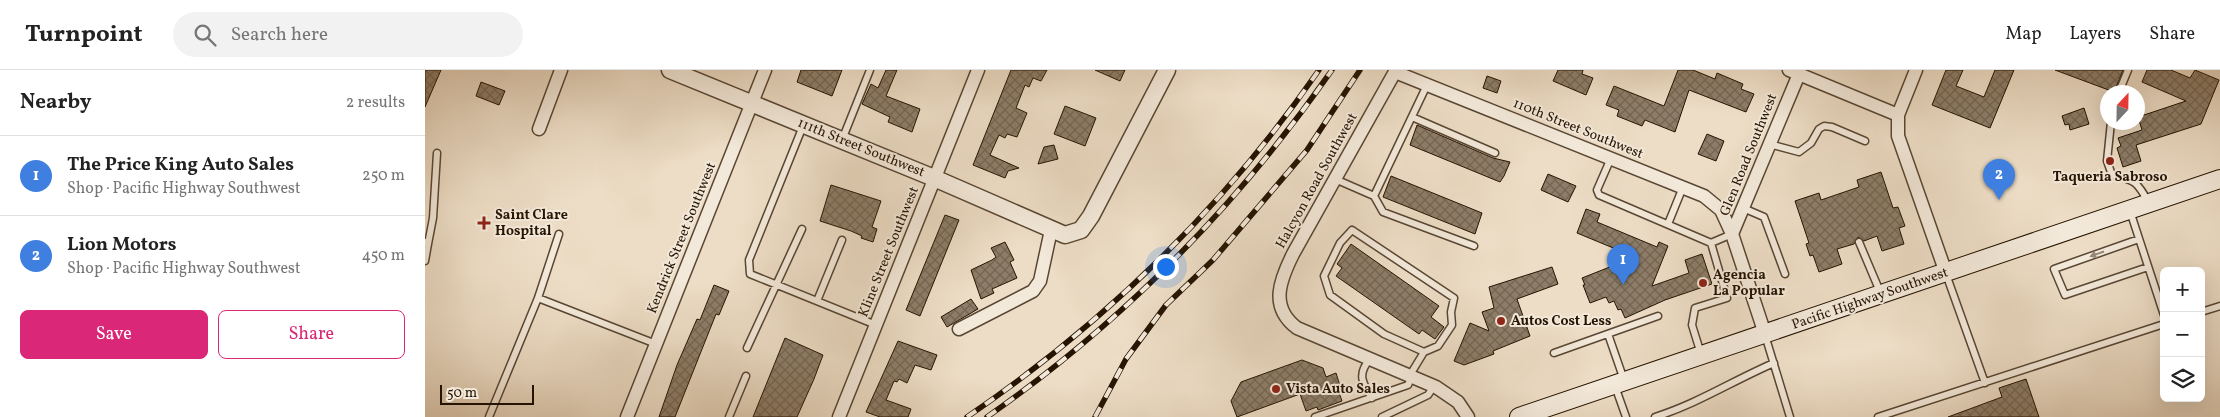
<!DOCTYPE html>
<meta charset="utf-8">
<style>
body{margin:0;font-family:Vollkorn,serif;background:#f2f2f2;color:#222}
.controls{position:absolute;right:15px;bottom:15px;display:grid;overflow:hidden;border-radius:8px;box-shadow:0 5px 20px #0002}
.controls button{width:45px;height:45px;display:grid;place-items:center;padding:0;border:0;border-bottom:1px solid #e0e0e0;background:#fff;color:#222;font:25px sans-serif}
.compass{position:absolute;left:1675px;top:15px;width:45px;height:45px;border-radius:50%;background:#fff;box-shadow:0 5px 20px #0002;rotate:22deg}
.scale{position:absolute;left:15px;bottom:12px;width:94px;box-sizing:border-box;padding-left:5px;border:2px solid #261402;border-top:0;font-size:14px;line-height:18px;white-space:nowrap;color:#261402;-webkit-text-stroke:4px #f3e9da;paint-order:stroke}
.you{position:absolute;left:740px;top:196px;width:18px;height:18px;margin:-12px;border:4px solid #fff;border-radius:50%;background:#1a73e8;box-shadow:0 0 0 8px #1a73e833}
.badge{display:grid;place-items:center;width:32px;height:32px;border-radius:50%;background:#db2777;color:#fff;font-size:16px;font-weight:700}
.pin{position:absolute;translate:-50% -41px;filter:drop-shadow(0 1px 2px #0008)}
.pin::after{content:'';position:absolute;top:26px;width:18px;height:15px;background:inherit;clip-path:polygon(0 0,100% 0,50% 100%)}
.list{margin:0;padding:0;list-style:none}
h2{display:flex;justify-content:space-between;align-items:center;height:65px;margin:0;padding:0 20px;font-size:21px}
h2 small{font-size:16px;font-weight:400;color:#767676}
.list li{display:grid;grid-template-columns:32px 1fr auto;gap:15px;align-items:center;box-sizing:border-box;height:80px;padding:0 20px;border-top:1px solid #e0e0e0}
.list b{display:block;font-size:19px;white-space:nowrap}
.list p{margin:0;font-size:16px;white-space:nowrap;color:#767676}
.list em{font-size:16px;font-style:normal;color:#767676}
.actions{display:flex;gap:10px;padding:15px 20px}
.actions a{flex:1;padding:11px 0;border:1px solid #db2777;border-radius:8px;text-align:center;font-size:18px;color:#db2777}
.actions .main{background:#db2777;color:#fff}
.icon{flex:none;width:28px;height:28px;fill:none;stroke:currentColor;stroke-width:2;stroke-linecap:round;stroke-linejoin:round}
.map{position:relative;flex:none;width:1795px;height:347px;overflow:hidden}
header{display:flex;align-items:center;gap:30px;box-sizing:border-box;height:70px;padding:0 25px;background:#fff;border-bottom:1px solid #e0e0e0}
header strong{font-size:24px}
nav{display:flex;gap:28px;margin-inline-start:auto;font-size:18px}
.search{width:350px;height:45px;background:#f2f2f2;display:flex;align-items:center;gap:12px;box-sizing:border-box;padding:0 18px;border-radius:28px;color:#767676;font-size:19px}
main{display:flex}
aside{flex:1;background:#fff}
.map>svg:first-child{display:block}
</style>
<header>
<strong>Turnpoint</strong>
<div class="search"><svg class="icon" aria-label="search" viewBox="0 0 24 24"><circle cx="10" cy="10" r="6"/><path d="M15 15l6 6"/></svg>Search here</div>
<nav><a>Map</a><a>Layers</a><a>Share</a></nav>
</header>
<main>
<aside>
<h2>Nearby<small>2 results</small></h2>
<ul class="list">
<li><span class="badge" style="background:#3f7fe0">1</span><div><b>The Price King Auto Sales</b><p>Shop · Pacific Highway Southwest</p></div><em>250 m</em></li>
<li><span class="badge" style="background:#3f7fe0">2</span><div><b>Lion Motors</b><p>Shop · Pacific Highway Southwest</p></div><em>450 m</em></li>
</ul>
<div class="actions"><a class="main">Save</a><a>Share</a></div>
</aside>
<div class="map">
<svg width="1795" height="347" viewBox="0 0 1795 347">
<defs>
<pattern id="building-cross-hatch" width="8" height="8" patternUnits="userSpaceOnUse" patternTransform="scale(1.25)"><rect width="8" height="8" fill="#8d7d68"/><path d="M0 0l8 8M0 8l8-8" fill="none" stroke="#736553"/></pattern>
</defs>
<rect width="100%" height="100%" fill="#edddc6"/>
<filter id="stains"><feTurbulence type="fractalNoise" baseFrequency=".004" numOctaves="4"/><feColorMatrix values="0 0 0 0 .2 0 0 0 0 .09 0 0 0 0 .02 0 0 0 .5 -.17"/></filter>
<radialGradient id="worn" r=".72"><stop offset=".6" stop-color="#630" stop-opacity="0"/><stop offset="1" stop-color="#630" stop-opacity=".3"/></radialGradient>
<path fill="url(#building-cross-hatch)" stroke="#261402" d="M0 0H16L0 37Z
M376 0H417L407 26 372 12Z
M461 0H472L461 26 495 39 487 62 463 52 465 47 437 34 446 14 453 18Z
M586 0H622L616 11 608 8 604 17 600 15 591 38 602 43 592 67 582 64 580 68 574 65 565 85 594 98 583 101 580 108 548 95Z
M670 0H700L695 11Z
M1133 0H1158L1157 4 1168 8 1161 25 1128 11Z
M1253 0H1268L1290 9 1292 3 1318 14 1316 19 1329 24 1321 42 1264 20 1250 62 1220 50 1217 56 1192 46 1194 40 1181 35 1189 16 1239 36Z
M1521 0H1538L1531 16 1559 27 1570 0H1589L1565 58 1507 35Z
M1630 0H1698L1689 22Z
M1722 0H1746L1765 8 1770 0 1794 10 1776 54 1711 75 1716 91 1698 97 1692 78 1696 76 1693 68 1717 60 1713 47 1761 31 1717 12Z
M1062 6 1076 11 1072 23 1058 18Z
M56 12 80 21 74 35 51 26Z
M640 36 671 48 660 76 629 64Z
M1659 38 1664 54 1645 60 1644 54 1640 55 1637 46Z
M992 55 1068 88 1085 92 1079 106 1075 112 985 75Z
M1282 64 1299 71 1291 91 1273 84Z
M629 75 633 89 613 94 619 77Z
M1456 102 1468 138 1473 137 1480 156 1474 158 1479 174 1457 181 1452 166 1439 171 1433 167 1429 174 1412 179 1417 194 1394 202 1388 185 1385 186 1381 174 1384 173 1370 131 1394 123 1396 130 1434 117 1432 110Z
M1123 104 1151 116 1143 132 1116 120Z
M966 106 1057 143 1050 164 958 127Z
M406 115 456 131 447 157 452 159 448 172 436 168 437 166 426 161 395 151Z
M1161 139 1175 144 1172 152 1232 177 1234 172 1243 176 1227 216 1264 203 1260 190 1277 184 1287 214 1240 230 1200 248 1196 239 1193 240 1189 231 1184 233 1181 227 1165 233 1158 215H1160L1157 208 1210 187 1152 163Z
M520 145 534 150 495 246 481 240Z
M580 172 589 190 585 192 592 208 567 219 569 223 556 229 546 200 567 190 571 187 566 178Z
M926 174 1014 236 1006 247 1019 257 1010 269 997 260 994 264 911 206 917 198 912 194Z
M1127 197 1133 214 1092 229 1105 266 1068 281 1069 284 1039 295 1029 291 1045 253 1064 261 1057 242 1069 238 1064 217Z
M289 215 304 221 294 245 291 244 250 347H234L252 295 272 249 275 250Z
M546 229 553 239 522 257 516 247Z
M360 268 398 285 389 309 372 347H328Z
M473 271 512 285 506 300 490 295 482 313 474 309 472 312 469 311 461 330 486 339 483 347H455L441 342Z
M877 290 898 298 901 307 911 303 916 319 913 320 917 331 893 340 892 337 881 341 875 324 812 347 806 331 816 312Z
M1601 309 1614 347H1523L1577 327 1574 318Z"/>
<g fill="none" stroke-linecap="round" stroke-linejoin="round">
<g stroke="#584633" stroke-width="9">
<path id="service" d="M1694 22 1703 0
M987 47 1070 83
M1686 52 1682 91 1687 105C1711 110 1712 112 1724 133
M378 56 324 190 325 204 451 255
M417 70 445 0
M1344 74 1374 82 1386 73 1394 59 1399 56 1407 57 1440 71
M1186 88 1172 120 1174 125 1286 173 1307 164
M910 109 949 126 1002 15
M949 126 958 142 1049 176
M1318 138 1339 147 1360 204
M1705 141 1739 245
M1243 154 1258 117
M1714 169 1629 199 1640 225 1723 197
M1434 172 1456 224
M3 174 8 148 12 83
M0 191 3 174 1 172
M1521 204 1560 313
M1296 208 1320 202
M113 228 231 274
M392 231 417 170
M1776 242 1795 236
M1183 264 1199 310
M1340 265 1365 347
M322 278 377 159
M1129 283 1233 246
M1276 284 1267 255 1270 238 1302 228 1286 173
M945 289C932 304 937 313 947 328
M985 305 999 282 1013 276 1027 255 1026 242 1029 228 927 160 915 173 899 206 905 225 959 264 999 282
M1190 316 1201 347
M64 347 113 228 134 164
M304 347 321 306
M890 347 983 315 987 306
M957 347 1003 325 1009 316
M1230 347C1272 334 1309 310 1349 293
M1453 347 1739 254"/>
</g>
<g stroke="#584633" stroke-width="15">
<path id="minor" d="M971 0 868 184C855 210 844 237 872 258L1011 317 1033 332 1043 347
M1364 0 1473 45
M1491 0 1473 45V66L1521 203
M970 2 1279 126 1296 140 1307 164
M114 59 136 0
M534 259 608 221 615 211 626 160
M1340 264 1307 164 1374 4
M202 347 340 0
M414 347 553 0"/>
</g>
<g stroke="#584633" stroke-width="19">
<path id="tertiary" d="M245 0 509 108 640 165 656 160 666 146 742 0"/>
</g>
<g stroke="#261402" stroke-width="20">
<path id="secondary" d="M1094 347 1795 109"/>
</g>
<use href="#service" stroke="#f3e9da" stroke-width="6"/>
<use href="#minor" stroke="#f3e9da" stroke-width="12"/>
<use href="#tertiary" stroke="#f3e9da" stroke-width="16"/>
<use href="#secondary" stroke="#f3e9da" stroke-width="18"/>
<g stroke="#261402" stroke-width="5.5">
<path id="rail" d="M542 347C680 253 799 137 894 0
M562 347C698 252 812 136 907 0
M670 347 701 289 741 235 788 190 882 80 935 0"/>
</g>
<use href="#rail" stroke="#f3e9da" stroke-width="4" stroke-dasharray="11" stroke-linecap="butt"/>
</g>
<defs><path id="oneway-solid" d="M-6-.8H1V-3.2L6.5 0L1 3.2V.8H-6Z" transform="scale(1.25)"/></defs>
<use fill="#978979" href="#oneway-solid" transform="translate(1672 184) rotate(161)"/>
<g fill="#8f2418" stroke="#f3e9da" stroke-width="2">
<circle cx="1685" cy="91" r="5"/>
<path d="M56.5 145.5h5v5h5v5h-5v5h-5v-5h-5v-5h5z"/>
<circle cx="1278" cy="213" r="5"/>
<circle cx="1076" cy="251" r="5"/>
<circle cx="851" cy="319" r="5"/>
</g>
<g text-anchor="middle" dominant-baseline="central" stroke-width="4" stroke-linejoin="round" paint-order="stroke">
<g font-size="14" fill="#261402" stroke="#f3e9da">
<text transform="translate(1153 59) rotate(22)">110th Street Southwest</text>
<text transform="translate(436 78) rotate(22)">111th Street Southwest</text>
<text transform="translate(1324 85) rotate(-68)">Glen Road Southwest</text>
<text transform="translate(892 111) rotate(-61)">Halcyon Road Southwest</text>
<text transform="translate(257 168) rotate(-68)">Kendrick Street Southwest</text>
<text transform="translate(464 182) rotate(-68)">Kline Street Southwest</text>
<text transform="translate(1445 229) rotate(-19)">Pacific Highway Southwest</text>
</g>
<g font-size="14" font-weight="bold" fill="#261402" stroke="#f3e9da" text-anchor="start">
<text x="1685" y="107" text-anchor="middle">Taqueria Sabroso</text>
<text x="70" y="145">Saint Clare<tspan x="70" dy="16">Hospital</tspan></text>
<text x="1288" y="205">Agencia<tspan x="1288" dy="16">La Popular</tspan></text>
<text x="1086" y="251">Autos Cost Less</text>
<text x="861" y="319">Vista Auto Sales</text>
</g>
</g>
<rect width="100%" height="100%" filter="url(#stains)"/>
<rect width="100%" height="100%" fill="url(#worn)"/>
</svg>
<div class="controls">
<button>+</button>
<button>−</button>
<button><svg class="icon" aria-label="layers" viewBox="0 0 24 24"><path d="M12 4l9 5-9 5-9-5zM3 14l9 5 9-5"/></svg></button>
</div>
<svg class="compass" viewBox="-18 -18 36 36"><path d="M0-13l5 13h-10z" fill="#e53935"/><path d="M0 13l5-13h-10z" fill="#767676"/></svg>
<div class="scale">50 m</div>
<div class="you"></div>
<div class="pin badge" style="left:1198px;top:215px;background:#3f7fe0">1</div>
<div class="pin badge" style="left:1574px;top:130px;background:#3f7fe0">2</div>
</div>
</main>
